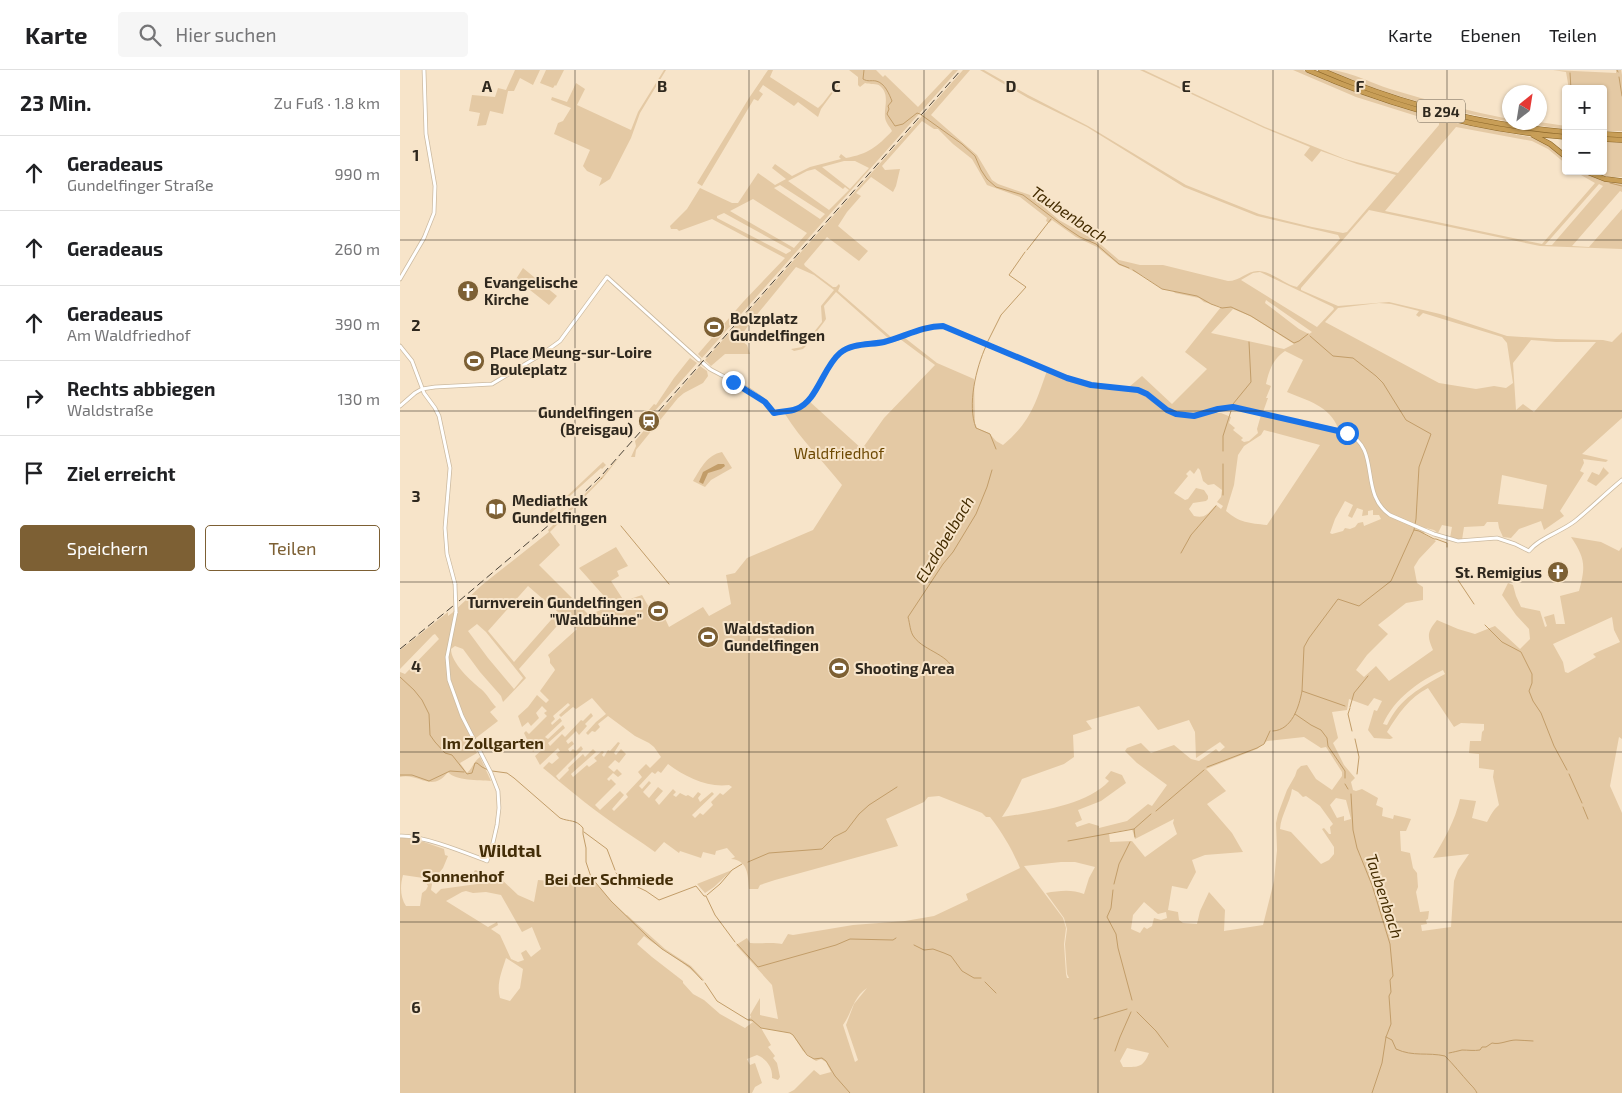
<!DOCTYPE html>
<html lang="de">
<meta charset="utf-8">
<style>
body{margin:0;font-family:"Exo 2",sans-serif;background:#f6f6f6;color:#202124}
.controls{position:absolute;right:15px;top:15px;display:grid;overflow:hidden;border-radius:5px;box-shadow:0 1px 4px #0004}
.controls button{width:45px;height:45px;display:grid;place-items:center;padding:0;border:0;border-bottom:1px solid #e0e0e0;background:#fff;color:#202124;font:25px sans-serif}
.compass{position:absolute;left:1102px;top:15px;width:45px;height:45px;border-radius:50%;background:#fff;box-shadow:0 1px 4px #0004;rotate:30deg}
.stop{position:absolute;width:15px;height:15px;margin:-11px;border:4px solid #1a73e8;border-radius:50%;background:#fff}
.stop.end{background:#1a73e8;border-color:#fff;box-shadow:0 1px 5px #0008}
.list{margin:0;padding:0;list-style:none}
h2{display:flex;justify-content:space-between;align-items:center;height:65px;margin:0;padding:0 20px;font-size:21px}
h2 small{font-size:16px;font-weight:400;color:#757577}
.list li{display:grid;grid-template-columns:32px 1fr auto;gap:15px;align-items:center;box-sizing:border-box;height:75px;padding:0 20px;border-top:1px solid #e0e0e0}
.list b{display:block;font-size:19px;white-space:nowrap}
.list p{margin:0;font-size:16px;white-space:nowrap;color:#757577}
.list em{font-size:16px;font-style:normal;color:#757577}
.actions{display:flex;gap:10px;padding:15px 20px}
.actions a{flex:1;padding:11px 0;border:1px solid #7d6034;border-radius:5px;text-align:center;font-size:18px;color:#7d6034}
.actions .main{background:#7d6034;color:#fff}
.icon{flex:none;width:28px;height:28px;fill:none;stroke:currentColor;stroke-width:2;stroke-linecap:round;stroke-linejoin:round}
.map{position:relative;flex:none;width:1222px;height:1023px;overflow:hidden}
header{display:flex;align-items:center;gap:30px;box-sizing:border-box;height:70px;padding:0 25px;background:#fff;border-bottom:1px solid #e0e0e0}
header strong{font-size:24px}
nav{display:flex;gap:28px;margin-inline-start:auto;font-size:18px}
.search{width:350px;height:45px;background:#f6f6f6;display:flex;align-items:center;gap:12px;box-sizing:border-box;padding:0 18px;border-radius:5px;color:#757577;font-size:19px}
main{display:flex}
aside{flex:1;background:#fff}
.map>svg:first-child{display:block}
</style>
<header>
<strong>Karte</strong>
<div class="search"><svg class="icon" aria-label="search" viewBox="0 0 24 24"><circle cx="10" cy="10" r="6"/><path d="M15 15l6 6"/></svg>Hier suchen</div>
<nav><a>Karte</a><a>Ebenen</a><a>Teilen</a></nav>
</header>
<main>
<aside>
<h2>23 Min.<small>Zu Fuß · 1.8 km</small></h2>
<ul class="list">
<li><svg class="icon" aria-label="ahead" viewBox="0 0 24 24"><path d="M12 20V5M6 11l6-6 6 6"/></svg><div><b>Geradeaus</b><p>Gundelfinger Straße</p></div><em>990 m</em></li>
<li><svg class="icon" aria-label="ahead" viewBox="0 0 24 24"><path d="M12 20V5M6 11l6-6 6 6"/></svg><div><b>Geradeaus</b></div><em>260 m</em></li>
<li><svg class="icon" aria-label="ahead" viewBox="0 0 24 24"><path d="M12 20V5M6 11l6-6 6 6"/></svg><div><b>Geradeaus</b><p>Am Waldfriedhof</p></div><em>390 m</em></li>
<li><svg class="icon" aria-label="right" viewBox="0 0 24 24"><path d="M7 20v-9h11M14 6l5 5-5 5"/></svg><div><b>Rechts abbiegen</b><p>Waldstraße</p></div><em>130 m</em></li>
<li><svg class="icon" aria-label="arrive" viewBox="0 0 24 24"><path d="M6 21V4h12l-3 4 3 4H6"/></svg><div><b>Ziel erreicht</b></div></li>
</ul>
<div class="actions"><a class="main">Speichern</a><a>Teilen</a></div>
</aside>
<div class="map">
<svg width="1222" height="1023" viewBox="0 0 1222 1023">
<rect width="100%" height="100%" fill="#f7e4c9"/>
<path fill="#e4c9a4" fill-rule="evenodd" d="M115 0H140L133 15 120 8 114 21H108L103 44 90 41 86 55 77 56 80 43 69 41 72 25 95 27 98 18 106 20Z
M146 0H164L156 16 155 15 153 18 140 13Z
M264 0H266L240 43 231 68 210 109 199 116 202 108 187 101 183 96 190 80 154 64 158 53 163 51 171 38 151 30 152 27 167 32 176 13 185 19 177 35 231 60 238 42Z
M368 0H373L370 7 418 38 423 33 439 12 440 13 421 39 418 47 398 32 394 36 363 15 359 21 363 24 358 31 354 29 302 116 297 113 349 28Z
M449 0H476L483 7 485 5 518 37 553 0H558L302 288 298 284 343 232 385 188 312 149 279 161 277 159H271L270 156 287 139 300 118 332 133H338L358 103 375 115 386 109 372 98 375 94 392 106 410 97 441 89 439 87 441 84 446 88C468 84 477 77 492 61 490 57 485 52 485 47 484 37 490 24 480 16 477 13 470 15 465 13L460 17 458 15V7ZM444 91H455L469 98 450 119 422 97ZM415 99 443 119 445 117 449 120 429 140 388 111 407 101ZM380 115 425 144 420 149 374 118ZM353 129 407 163 394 178 330 141ZM324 143 391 180V181L386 184 317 148V146Z
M563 0H570L531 45 577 85 592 110 598 114 630 125 659 150 698 172 719 190 740 195H763L828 211C840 211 848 200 859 201 873 202 884 214 897 217L940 169 938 165 857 146 784 117 687 57 628 28 580 0H584L628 25 688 56 786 115 859 144 912 157 943 163 947 162 996 105 957 94 921 81 912 92 904 85 910 77 864 58 740 0H744L865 57 945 89 998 103 1039 55V53L956 27 893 0H903L929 12 980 31 1031 47 1065 55 1136 68 1141 70 1166 88V94L1148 79 1132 71 1056 57 985 141 1142 174 1195 113 1174 101H1182L1202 110 1222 113V122L1220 121 1172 176 1189 177 1222 139V179L1140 176 969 140 901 218V220L938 236 989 232 1040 244 1107 266 1156 269 1203 270 1212 272 1222 262V348L1182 384 1208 390 1206 392 1183 389 1184 393 1180 401 1184 403 1160 441 1164 446 1144 460 1141 451 1119 459 1111 468 1103 467 1099 458 1098 452H1087L1084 456 1064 457 1062 470 1050 468 1052 457 1042 455 1038 463 1034 460 1026 458 1024 464 1036 471 1019 489 1014 497 1017 513 1023 517V530L1006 533 978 555 988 564 967 585 956 600 964 607 976 596 989 611 1033 580C1027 566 1027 562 1037 550L1058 559 1075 564 1095 556 1120 579 1130 569 1129 559 1116 545 1102 525 1108 513 1113 515 1116 526 1121 537 1140 541 1145 557 1147 556 1144 547 1154 544 1156 554H1165L1160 526 1179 521C1186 496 1185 488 1171 467L1201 472 1219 481 1222 477V669L1219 667 1210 716 1222 743V1023H388L394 1020 414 1000 420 1005 431 1002 426 992 421 989 416 991 403 981 393 965 390 963 361 958 371 975 368 977 375 986 373 988 377 993 380 1007 378 1010 372 1008C373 998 367 989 357 985L347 989 350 995 355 993 362 1013 355 1017 352 1023H0V767L24 772 44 779 45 785 48 786 43 798 31 813 32 814 31 820 36 824 41 819 77 814 74 801 76 800 79 802 82 813H88L90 808 99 807 118 825 134 832 138 810 174 813 181 817 183 814 186 815 187 806 191 807 211 831 226 845H227L265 879 291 896 304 910 303 911C287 893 263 881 244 866L237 874 252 887 283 911V913L293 924 304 930 320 944 345 958 353 952 348 950 351 947 350 945 360 928V945L378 949 372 915 336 875 347 868 350 873C362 874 371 872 382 874L388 864 393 865 453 855 505 851 534 846 568 830 566 824 620 798C613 781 602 762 590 747H586L582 743 539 726 528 727 524 732 486 749 498 776 375 810 360 815 358 819H349C348 805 348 790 331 789L335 787 327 778 316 781 315 785 303 782 301 788 280 781 279 783 264 772 255 782C240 771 225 762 210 751 187 735 165 716 143 698L149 692 152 694 159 688 156 684 160 681 158 678 140 695 135 686 142 680 139 676 133 682 124 663 126 661 129 664 147 646 144 643 147 641 142 636 136 643 139 648 131 656 128 652 122 657 118 646 128 637 137 625 146 633 149 630 140 621 155 600 154 598 150 593V589L148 585 177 559 164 548 119 599 126 608 103 632 101 626 80 602 63 579 55 576 51 579C51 593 71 611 81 619 87 624 91 632 96 637L90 642 98 651 72 671 77 683 60 693 67 703C73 698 73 692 80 687L91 711C79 710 55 711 48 702 32 724 18 702 0 707V602L5 604 39 569 35 564 33 565 0 599V580L48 542V546L52 543 82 515 149 462 148 460 196 413 221 385 203 408 150 462 160 475 139 495 189 545 212 535 179 498 216 477 228 496 217 501 219 506 211 511 224 531 242 525 255 548 263 544 269 557 303 537 309 546 331 534 326 505 335 503 347 488 413 460 442 415C423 391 401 370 385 344L399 340 409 331 462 379 484 348 535 295 500 269 452 279 439 286 429 301 426 299C443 272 457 274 487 269L488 268 436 222 424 236 426 249 424 252 405 277 403 279 394 281 391 279 402 277 422 252 421 236 434 220 414 205 396 197 350 253 339 269 347 275 350 284H325L311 296 305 290ZM522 51 534 59H538L553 74 572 89 587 115 620 127 647 148 646 151 649 153 652 150 676 167 697 177 719 195 727 198 743 206 762 219 773 221 775 223 799 228 804 232 821 237 785 282 807 299 772 334 742 306 729 317 686 312 648 298C636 331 632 351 603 375L596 371 589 363 577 358 575 353 574 309 537 293 505 268 529 258H543L586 273 587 272 543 254 527 255 495 267H491L438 221 440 216 439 214 436 217H433L405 196 404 194 427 167 459 191 468 181 438 156 447 142 461 126 456 123 471 107 493 122 496 116 500 99 485 100 482 96ZM1199 114 1203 116 1152 175H1145ZM860 202 933 237 934 239 917 257 841 210 853 203ZM866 230 912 262 909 264 899 259 865 233ZM979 233 991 234 1019 241 1016 245 1019 247 1023 243 1102 267 1107 273 1113 313 1106 318 1094 316 1076 319 1039 313 925 252 938 238ZM833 239 850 246 894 274 884 279 811 263ZM1131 270 1156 272H1196L1134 342 1123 334 1116 340 1113 293ZM885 281 903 290 887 322C906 330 930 336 938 358L863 342 868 328H866L871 316 866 314C869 300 873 289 885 281ZM833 338 861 345 857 359 858 363 849 371 844 372 841 370 843 368 833 360 835 358 829 353 831 347 821 343H817L816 341ZM864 360 920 375 867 455C849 453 840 453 826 441L834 415 838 385 844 376 861 365ZM798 398 800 400 803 411 808 415 814 414 822 420 821 427 817 432 823 436 821 439 816 435C808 443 806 449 794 446L789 439 793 433 806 431 808 429V426L804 420 796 418 788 429 785 430 774 423 788 406 786 404 790 400 794 404ZM1102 405 1147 415 1143 439 1098 434ZM945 431 953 435 948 446 952 448 957 438 963 440 962 446 968 445V441L973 440V445H979L981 449 964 456 963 452 958 453 955 457 950 459 945 458 943 461 932 464 930 463 935 449ZM128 516 158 542 114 592 88 561ZM1212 547 1214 560 1220 572 1193 584 1196 587 1168 603 1165 602 1163 592 1153 574ZM77 554 86 562 123 608 114 619 88 588 68 561ZM1043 600 1045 604C1020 618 1000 628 987 655L983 654C994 629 1019 611 1043 600ZM1028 618 1054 657 1061 653 1084 654V660L1082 662 1081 671H1070L1069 683 1079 684V698L1094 700 1093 707 1099 735C1093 740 1091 745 1087 752L1072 748 1076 731 1060 729C1055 751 1044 770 1033 788L1069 784 1058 800 1054 811 1051 857 1022 861 1021 855 1027 854 1026 850 1028 849 1029 841 1020 842 1016 822 1018 817 1017 803 1013 798 1010 783 1001 781 1000 761H1006L1011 749 994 745 993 749 982 746 983 738 976 735 978 728 962 719 956 721 953 720 951 712 955 708 944 695 933 673 938 668 932 642 947 640 949 629 968 636 974 628 982 631 977 641 974 640 968 660 974 668 990 669 993 668 987 662C998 644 1009 628 1028 618ZM192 628 206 644 196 652 186 663 188 665 192 661 195 662 200 657 198 654 208 646 235 666 249 673 254 677 261 687 250 698 246 694 238 702 242 707 226 724 228 727 214 741 212 739 224 725 220 721 200 740 195 735 216 714 211 709 209 711 207 709 213 703 218 707 222 704 217 699 214 702 208 697 215 690 219 693 226 684 221 679 216 685 214 683 220 673 218 672 210 681 208 680 204 687 202 685 204 682 202 681 194 688 197 691 189 697 187 695 173 707 171 704 196 682 193 679 185 687 183 684 168 698 169 700 159 710 156 706 183 679 181 676 176 681 173 679 170 682 168 679 174 674 172 671 168 674 166 671 176 661 179 665 187 656 185 654 193 646 191 643 183 651 181 650 165 667 162 664 150 676 148 673 165 658 163 655 148 669 145 667 162 651 160 648 152 655 151 653 155 649 153 646 168 633 170 635 159 645 161 647 173 637 176 639ZM739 636 758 660 789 650 795 662 796 688 820 672 825 677 819 682 816 679 799 691 791 689 774 675 751 683 741 673 727 678 725 681 737 693 767 715 752 736 748 734 727 751 699 758V756L689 753 677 757 675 753 682 750 678 740 701 731 726 713 722 705 711 701 705 708 709 711C686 736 635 742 602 747L609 736 622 709 664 694 674 687 673 665 692 659 686 651ZM904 667 921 678 926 677 942 702V706L932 720 916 709 907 695 901 696 897 700 895 706 887 720 878 744 876 753 877 780 874 811 863 855 824 861 825 840 809 822 800 841 797 854 783 853 779 850 778 842 768 840 772 816 787 819 796 802 792 790 805 785 843 782 832 763 807 734 826 721 806 699 857 679 867 671ZM268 694C285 707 308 718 329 715L332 717 323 725 320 723 311 732 313 735 303 745 300 743 295 748 292 745 314 724 312 722 300 732 298 728 301 724 298 722 293 728 288 725 286 726 280 723 276 727 273 725 276 722 273 719 259 735 255 730 263 721 258 717 249 728 243 722 251 713 249 711 242 719 239 716 252 702 255 704 258 701 261 703ZM892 719 898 722 903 727 906 726 920 736 933 754 930 757 931 764H929L924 758 922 759 934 777V784L929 790 921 794 891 762 880 759C881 745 890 733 892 719ZM936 728 946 730 951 749 944 751V746L937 748 930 735ZM774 749 773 753 777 764 745 787 732 771 710 772 709 763 732 759 735 769ZM661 792H675L695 797 689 808 684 824C671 819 659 821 646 823L664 848 667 859 665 874 667 904 669 908H667L666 904 664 874 666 858 663 848 624 796ZM3 805 30 809 26 813 28 816 26 820 22 823 20 836H6C0 827 0 816 3 805ZM66 821 73 823 86 822 101 825 122 862 132 857 141 879 131 887 126 880 121 883 124 890 118 892 111 889 100 865 91 859 98 855 97 852 88 857 46 831 62 822ZM744 832 758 844 766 842 767 848 761 850 754 848 752 856 747 859 744 857 740 863 731 859 733 845ZM106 888 123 899 120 918 110 931 100 928C96 914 102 901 106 888ZM467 918 454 934 446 955 458 990 455 992 443 955C452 943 453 927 467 918ZM727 978 749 983C743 998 738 997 723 997L720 991Z
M928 0C947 0 971 13 990 19 1030 31 1069 41 1109 49L1110 52H1139L1166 56V59C1084 50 1004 33 928 0Z
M1153 0 1216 3V0H1221L1222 5V61H1203V19H1169L1166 2Z
M1203 72H1222V107H1209L1189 101H1203Z
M123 198 157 226 149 235 116 209Z
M290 288 297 293 246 351 242 348 254 334 256 335 274 308Z
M300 296 307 301 308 306 303 313 284 323 278 328 236 380 235 387H231L236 376 235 371Z
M322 382 332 398 311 410 305 417 293 411C301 398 307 385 322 382Z
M203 392 206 395 202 399 201 398 141 452 139 449 166 427Z
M1203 398V397L1209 403 1196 416 1187 411 1192 402 1199 405Z
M332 800 314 817 305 823 297 814Z"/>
<path fill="#c29d69" d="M318 394H324L325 396 321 399 308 403 303 414 299 412 303 402Z"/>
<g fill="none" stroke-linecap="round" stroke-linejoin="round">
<path stroke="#c29d69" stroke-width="1" d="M464 0 463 9C468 12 471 10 476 11 485 13 489 24 492 31L488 36 489 39 487 44 495 56 503 54 517 43 520 44 562 74 575 86 581 100 587 109 596 117 623 125 665 157 680 167 696 174 719 194 729 198
M1217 0 1218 2
M1170 3 1171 19
M1219 7 1222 26
M1210 113 1222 116
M627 180 651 149
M733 200 762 219 797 226 811 234 822 238 831 237 851 246 894 273 899 271 908 264
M910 266 933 286 953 288 976 306 983 313 1006 350 1031 364 1019 397 1016 449 1014 460 991 511 959 536 938 529 909 568 904 577 902 621 945 636
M587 273 601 245 626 217 609 205 625 182
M586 276C576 298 567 335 576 358L590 364 596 379
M833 334 851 312 849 272
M823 381V366L831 341
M201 409 202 408
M823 425V394
M221 456 269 514
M1014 460 1019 461 1034 469H1036L1047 473V477
M781 483 791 465 816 436
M1058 510 1074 534
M1085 555 1102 572 1121 582 1132 604V613L1129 621 1133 631 1141 643 1154 676 1167 700
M555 604C551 584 525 582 514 567 510 562 510 554 508 547L543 494 553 482 576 444 587 417 592 400
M0 607 14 620 22 630 29 644 30 665 35 672 45 683 52 685 67 704 72 703 75 693H77L82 697 88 700
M950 637 954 623 968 606
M950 638 948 644 952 661
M895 644 911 655 921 660 927 668 928 676 945 701V708
M873 661C892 660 899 637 902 621
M955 669 959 687 957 704
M807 697 857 678 864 674 870 661
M92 701 107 703 114 708 160 748C169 752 176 749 183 758V764L186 778V792L191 807 211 831 249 868 262 879 290 897 302 910
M1169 704 1182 733
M0 705H12L29 711 50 701 64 702
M945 714 948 719
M951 724 953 760 957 778 972 815 990 874 993 906 990 910 991 922 989 926 991 954 986 967 982 993 972 1023
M1183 737 1188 749
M756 741 804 700
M184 762 207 779 215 800
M735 767 734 759 751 744
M668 771 734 759
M348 792 369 783 422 779 434 767 446 761 459 744 469 735 497 717
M216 803 227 812 246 821 259 830 296 816 304 826H306L315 845 335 872
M714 814 719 794 730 772
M713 820 711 838 707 847 716 864 718 878 732 930
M307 825 320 814 332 800 342 794
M337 874 358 897 436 875 450 869 493 870 496 868
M514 875 524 880 533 879 544 883 551 886 562 901 574 908H581
M585 912 596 923
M305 913 317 931 348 950H352L361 958 390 963 393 965 407 985 414 989 422 988 426 991 435 1006 450 1023
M737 942 756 961 768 977
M694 949 727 939
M986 967 992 970 996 979C1013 987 1028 982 1045 986 1054 995 1061 1004 1070 1014 1073 1017 1075 1019 1077 1023
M715 981 720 967 731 942
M1049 983C1054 982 1058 981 1062 980 1068 980 1074 981 1080 980L1082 977H1086L1092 973C1100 975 1108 970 1116 970 1122 970 1128 971 1133 971"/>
<g stroke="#ccbaa0" stroke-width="4.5">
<path id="tertiary" d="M0 209 24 168 34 143 35 116 26 64 24 0
M0 276 12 291 24 323 35 338 39 346 50 398 45 458 47 484 55 514
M303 293 310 299C329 310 363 323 374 343 381 341 389 342 396 339 417 332 423 297 440 283 454 272 475 274 492 270 509 265 524 256 543 256L667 308 691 315 729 319 741 321 767 340 776 344 794 346 818 339 833 337 947 363C982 379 958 423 990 445L1034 464 1058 471 1097 468 1115 474 1129 481C1139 468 1161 462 1175 451 1191 438 1206 423 1222 410
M0 336 15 323 22 319 35 317 92 314 142 284 160 271 207 207 299 290
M0 766C22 765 66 783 87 791L92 777 97 755 99 738 98 721 91 703 62 646 49 610 47 587 56 542"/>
</g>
<g stroke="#8a6528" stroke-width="5.5">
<path id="trunk" d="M908 0C990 36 1076 60 1166 67
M921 0C999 34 1082 55 1166 62
M1203 64 1222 65
M1133 65 1150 74 1166 87
M1203 69 1222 70
M1185 101 1205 109 1222 111"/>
</g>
<use href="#tertiary" stroke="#fff" stroke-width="3"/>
<use href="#trunk" stroke="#c89e57" stroke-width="4.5"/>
<path stroke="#4b4236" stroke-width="1" stroke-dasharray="8 4" stroke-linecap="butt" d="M59 531 162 444 202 405 561 0
M0 579 53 536"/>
<g stroke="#ccbaa0" stroke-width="4.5" stroke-linecap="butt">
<path id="tertiary-bridge" d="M55 514 56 542"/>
</g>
<use href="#tertiary-bridge" stroke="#fff" stroke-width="3"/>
</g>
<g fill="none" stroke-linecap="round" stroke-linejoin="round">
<path stroke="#1a73e8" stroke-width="6" d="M333 312 365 332 374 343C381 341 389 342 396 339 417 332 423 297 440 283 452 273 470 275 484 272 504 267 522 256 543 256L667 308 691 315 738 320 747 324 767 340 776 344 794 346 818 339 833 337 947 363"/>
</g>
<path fill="none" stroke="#2f281e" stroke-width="1" stroke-opacity="0.55" d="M175 0V1023M349 0V1023M524 0V1023M698 0V1023M873 0V1023M1047 0V1023M0 170H1222M0 341H1222M0 512H1222M0 682H1222M0 852H1222"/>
<defs>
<g id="church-disc" transform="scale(1.125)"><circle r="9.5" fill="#7d6034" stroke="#f7e4c9"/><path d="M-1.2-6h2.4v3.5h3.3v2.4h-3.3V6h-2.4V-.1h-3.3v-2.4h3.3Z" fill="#fff"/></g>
<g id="stadium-disc" transform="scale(1.125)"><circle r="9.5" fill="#7d6034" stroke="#f7e4c9"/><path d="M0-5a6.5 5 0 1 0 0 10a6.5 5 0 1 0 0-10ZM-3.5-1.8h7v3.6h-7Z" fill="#fff"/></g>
<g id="station-disc" transform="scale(1.125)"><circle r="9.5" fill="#7d6034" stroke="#f7e4c9"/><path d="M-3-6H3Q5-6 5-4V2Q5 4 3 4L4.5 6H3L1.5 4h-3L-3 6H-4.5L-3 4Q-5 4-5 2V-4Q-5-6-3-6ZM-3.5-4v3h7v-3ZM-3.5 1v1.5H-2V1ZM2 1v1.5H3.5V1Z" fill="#fff"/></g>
<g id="library-disc" transform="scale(1.125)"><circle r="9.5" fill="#7d6034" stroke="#f7e4c9"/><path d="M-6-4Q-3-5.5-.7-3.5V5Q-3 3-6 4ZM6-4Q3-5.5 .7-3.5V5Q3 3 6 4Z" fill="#fff"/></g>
</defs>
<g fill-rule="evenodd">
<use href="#church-disc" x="68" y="221"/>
<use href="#stadium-disc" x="314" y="257"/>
<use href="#stadium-disc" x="74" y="291"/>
<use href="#station-disc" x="249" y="351"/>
<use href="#library-disc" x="96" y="439"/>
<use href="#church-disc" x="1158" y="502"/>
<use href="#stadium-disc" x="258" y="541"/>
<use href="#stadium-disc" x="308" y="567"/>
<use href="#stadium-disc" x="439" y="598"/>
</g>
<g text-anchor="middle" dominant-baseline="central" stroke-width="4" stroke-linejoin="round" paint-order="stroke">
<rect fill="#f7e4c9" stroke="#6b6051" stroke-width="1" x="1017" y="29.5" width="48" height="23" rx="4"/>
<g font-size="14" font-weight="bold" fill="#2f281e">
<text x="1041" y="41">B 294</text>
</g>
<g font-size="15" font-weight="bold" fill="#2f281e" stroke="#f7e4c9" text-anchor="start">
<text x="84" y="212">Evangelische<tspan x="84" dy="17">Kirche</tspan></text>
<text x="330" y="248">Bolzplatz<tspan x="330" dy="17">Gundelfingen</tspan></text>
<text x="90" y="282">Place Meung-sur-Loire<tspan x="90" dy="17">Bouleplatz</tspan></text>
<text x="233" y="342" text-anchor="end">Gundelfingen<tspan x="233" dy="17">(Breisgau)</tspan></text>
<text x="112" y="430">Mediathek<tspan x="112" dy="17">Gundelfingen</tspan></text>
<text x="1142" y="502" text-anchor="end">St. Remigius</text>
<text x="242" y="532" text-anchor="end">Turnverein Gundelfingen<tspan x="242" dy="17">"Waldbühne"</tspan></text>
<text x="324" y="558">Waldstadion<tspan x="324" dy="17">Gundelfingen</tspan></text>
<text x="455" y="598">Shooting Area</text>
</g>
<g font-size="15" fill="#6c4802" stroke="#f7e4c9">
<text x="439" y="383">Waldfriedhof</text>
</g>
<g font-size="16" font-style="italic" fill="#442c00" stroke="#f7e4c9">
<text transform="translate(670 144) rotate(34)">Taubenbach</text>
<text transform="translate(544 469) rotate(-59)">Elzdobelbach</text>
<text transform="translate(985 826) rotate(72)">Taubenbach</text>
</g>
<g font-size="16" font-weight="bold" fill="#442e08" stroke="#f7e4c9">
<text x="93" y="672">Im Zollgarten</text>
<text x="63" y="805">Sonnenhof</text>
<text x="209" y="808">Bei der Schmiede</text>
</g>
<g font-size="18" font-weight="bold" fill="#442e08" stroke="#f7e4c9">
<text x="110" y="780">Wildtal</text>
</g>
</g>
<g font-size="16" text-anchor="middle" font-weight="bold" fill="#2f281e" stroke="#f7e4c9" stroke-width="4" stroke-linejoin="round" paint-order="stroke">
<text x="87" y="22">A</text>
<text x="262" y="22">B</text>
<text x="436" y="22">C</text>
<text x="611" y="22">D</text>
<text x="786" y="22">E</text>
<text x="960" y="22">F</text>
<text x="16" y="91">1</text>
<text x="16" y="261">2</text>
<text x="16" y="432">3</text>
<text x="16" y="602">4</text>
<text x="16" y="773">5</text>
<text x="16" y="943">6</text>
</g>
</svg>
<div class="controls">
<button>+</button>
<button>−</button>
</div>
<svg class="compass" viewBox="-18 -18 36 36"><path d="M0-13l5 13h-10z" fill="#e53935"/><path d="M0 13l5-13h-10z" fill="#757577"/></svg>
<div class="stop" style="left:947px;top:363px"></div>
<div class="stop end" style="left:333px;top:312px"></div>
</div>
</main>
